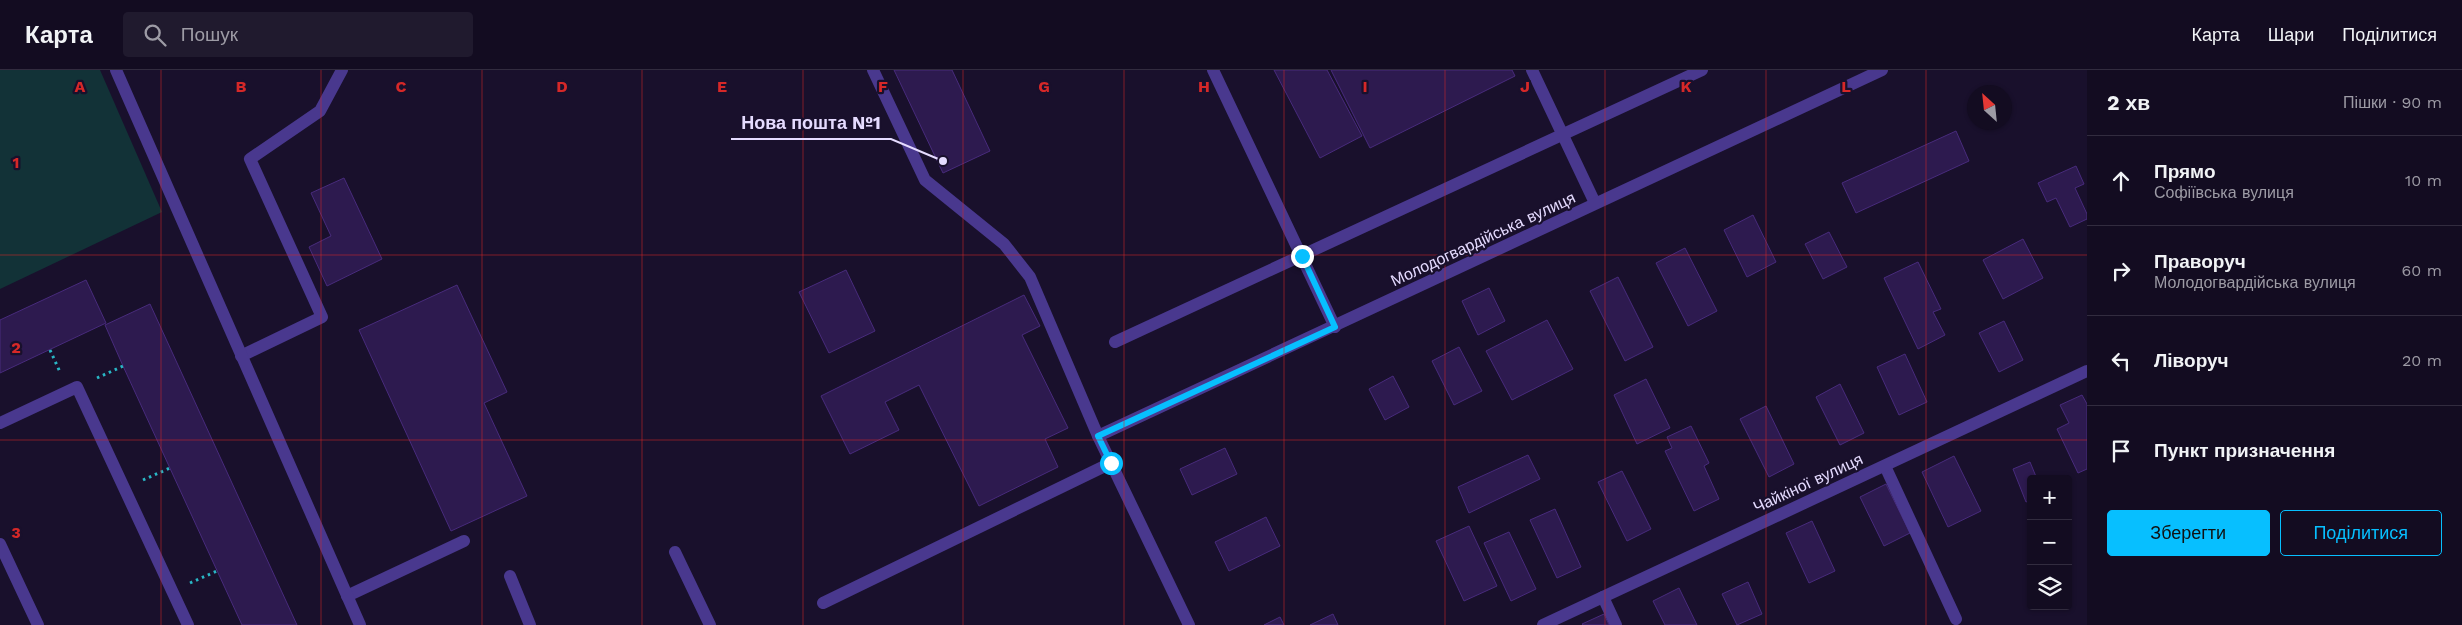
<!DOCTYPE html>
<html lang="uk">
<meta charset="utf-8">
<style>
body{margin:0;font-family:"Work Sans",sans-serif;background:#201a2e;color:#f1f3f6}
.controls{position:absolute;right:15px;bottom:15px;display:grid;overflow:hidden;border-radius:5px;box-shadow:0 1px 4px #0004}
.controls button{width:45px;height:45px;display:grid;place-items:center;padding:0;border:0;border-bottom:1px solid #322c3f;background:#130c21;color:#f1f3f6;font:25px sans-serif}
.compass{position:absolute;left:1967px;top:15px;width:45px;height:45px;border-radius:50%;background:#130c21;box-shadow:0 1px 4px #0004;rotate:333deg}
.stop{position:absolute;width:15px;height:15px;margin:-11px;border:4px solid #07bfff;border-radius:50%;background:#fff}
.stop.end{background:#07bfff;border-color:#fff;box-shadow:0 1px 5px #0008}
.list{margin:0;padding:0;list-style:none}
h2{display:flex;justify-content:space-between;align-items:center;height:65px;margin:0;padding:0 20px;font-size:21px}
h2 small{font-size:16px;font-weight:400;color:#9d9ba5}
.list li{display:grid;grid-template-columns:32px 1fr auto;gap:15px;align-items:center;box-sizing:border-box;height:90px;padding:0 20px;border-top:1px solid #322c3f}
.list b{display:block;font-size:19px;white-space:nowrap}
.list p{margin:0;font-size:16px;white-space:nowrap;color:#9d9ba5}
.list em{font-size:16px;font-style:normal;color:#9d9ba5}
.actions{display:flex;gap:10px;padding:15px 20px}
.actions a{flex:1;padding:11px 0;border:1px solid #07bfff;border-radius:5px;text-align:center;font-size:18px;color:#07bfff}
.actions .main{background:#07bfff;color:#111}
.icon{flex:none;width:28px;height:28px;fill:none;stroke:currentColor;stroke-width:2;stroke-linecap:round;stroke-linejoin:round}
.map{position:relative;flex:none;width:2087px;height:555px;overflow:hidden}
header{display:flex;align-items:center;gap:30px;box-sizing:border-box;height:70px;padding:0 25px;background:#130c21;border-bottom:1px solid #322c3f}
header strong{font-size:24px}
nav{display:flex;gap:28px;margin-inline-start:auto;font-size:18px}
.search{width:350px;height:45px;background:#201a2e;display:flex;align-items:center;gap:12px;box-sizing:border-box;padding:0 18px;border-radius:5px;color:#9d9ba5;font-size:19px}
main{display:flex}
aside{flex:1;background:#130c21}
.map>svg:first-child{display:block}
</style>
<header>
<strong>Карта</strong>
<div class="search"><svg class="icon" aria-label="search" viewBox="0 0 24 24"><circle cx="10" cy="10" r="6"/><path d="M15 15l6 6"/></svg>Пошук</div>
<nav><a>Карта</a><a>Шари</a><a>Поділитися</a></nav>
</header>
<main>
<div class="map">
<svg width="2087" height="555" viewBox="0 0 2087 555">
<rect width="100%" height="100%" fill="#19102c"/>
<path fill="#123237" d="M0 0H100L162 142 0 219Z"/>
<path fill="#2d1a4f" stroke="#482b7c" d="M894 0H952L990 81 943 103Z
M1274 0H1327L1362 66 1320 88Z
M1331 0H1512L1515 6 1370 78Z
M1956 61 1969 91 1856 143 1842 113Z
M2076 96 2084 114 2075 118 2087 144V149L2070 157 2056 128 2047 132 2038 113Z
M344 108 382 189 327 216 309 177 331 166 311 123Z
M1753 145 1776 192 1747 207 1724 160Z
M1829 162 1847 197 1823 209 1805 174Z
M2023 169 2043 208 2003 229 1983 190Z
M1685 178 1717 241 1688 256 1656 193Z
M1918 192 1941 239 1933 242 1945 265 1918 279 1884 208Z
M846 200 875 261 829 283 799 222Z
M1618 207 1653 277 1625 291 1590 221Z
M86 210 106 253 0 303V250Z
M457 215 507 322 484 333 527 426 451 461 359 260Z
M1489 218 1505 251 1478 265 1462 231Z
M1024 225 1040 256 1022 265 1068 358 1045 369 1058 397 979 436 919 315 885 332 899 360 850 384 821 326Z
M150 234 297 555H242L123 296 105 255Z
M1547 250 1573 299 1512 330 1486 281Z
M2004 251 2023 290 1999 302 1979 263Z
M1459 277 1482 321 1454 335 1432 291Z
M1905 284 1927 332 1899 345 1877 297Z
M1393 306 1409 337 1385 350 1369 319Z
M1646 309 1670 358 1637 374 1614 325Z
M1840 314 1864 363 1840 375 1816 327Z
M2082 325 2087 334V399L2078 403 2057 359 2069 353 2060 335Z
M1766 336 1794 394 1769 407 1740 349Z
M1691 356 1709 393 1704 396 1719 429 1694 441 1665 381 1672 378 1667 367Z
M1225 378 1237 404 1192 425 1180 399Z
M1528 385 1540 409 1469 443 1458 417Z
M1954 386 1981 441 1948 457 1922 402Z
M2030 392 2037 409H2031V430L2026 432 2013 399Z
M1622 401 1651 459 1627 471 1598 412Z
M1886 414 1910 463 1884 476 1860 427Z
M1555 439 1581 497 1557 508 1530 450Z
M1266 447 1280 476 1229 501 1215 472Z
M1812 451 1835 501 1809 513 1786 463Z
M1469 456 1497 516 1464 531 1436 471Z
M1509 462 1536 519 1511 531 1484 473Z
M1748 512 1762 544 1737 555 1722 524Z
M1679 518 1697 555H1665L1653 531Z
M1333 544 1338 555H1310Z
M1604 544 1609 555H1583L1582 554Z
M1280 547 1284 555H1264Z"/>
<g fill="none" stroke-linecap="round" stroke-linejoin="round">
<path stroke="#29b6c5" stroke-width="3" stroke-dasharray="2.5 4" stroke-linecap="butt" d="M50 280 60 302
M97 308 123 296
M143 410 170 398
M190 513 217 501"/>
<path stroke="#49388e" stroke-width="12" d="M873 0 925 110 1004 174 1030 207 1098 366
M1213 0 1335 257
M1532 0 1595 133
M1115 272 1702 0
M241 286 322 247 250 89 320 41 342 0
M0 353 77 317 188 555
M1885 396 1956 549
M0 474 38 555
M675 482 710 555
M510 506 530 555
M347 526 464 471
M1603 527 1616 555
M823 533 1111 393"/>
<path stroke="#49388e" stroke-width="12" d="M116 0 360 555
M1189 555 1098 366 1882 0
M1543 555 2087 301"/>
</g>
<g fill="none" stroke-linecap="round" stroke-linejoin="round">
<path stroke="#07bfff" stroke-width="6" d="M1111 393 1098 366 1335 257 1302 186"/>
</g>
<path fill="none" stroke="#d62828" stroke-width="1" stroke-opacity="0.55" d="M161 0V555M321 0V555M482 0V555M642 0V555M803 0V555M963 0V555M1124 0V555M1284 0V555M1445 0V555M1605 0V555M1766 0V555M1926 0V555M0 185H2087M0 370H2087"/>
<g text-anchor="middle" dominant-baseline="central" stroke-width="4.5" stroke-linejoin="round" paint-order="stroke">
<g font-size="16" fill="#e5dbff" stroke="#19102c">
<text transform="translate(1483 169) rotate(-25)">Молодогвардійська вулиця</text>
<text transform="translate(1808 413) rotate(-25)">Чайкіної вулиця</text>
</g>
</g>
<g font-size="16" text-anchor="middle" font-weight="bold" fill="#d62828" stroke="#19102c" stroke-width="4.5" stroke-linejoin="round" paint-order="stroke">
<text x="80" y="22">A</text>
<text x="241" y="22">B</text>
<text x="401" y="22">C</text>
<text x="562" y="22">D</text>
<text x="722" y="22">E</text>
<text x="883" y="22">F</text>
<text x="1044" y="22">G</text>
<text x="1204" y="22">H</text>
<text x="1365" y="22">I</text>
<text x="1525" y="22">J</text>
<text x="1686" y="22">K</text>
<text x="1846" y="22">L</text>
<text x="16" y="98">1</text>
<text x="16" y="283">2</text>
<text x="16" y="468">3</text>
</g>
<path fill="none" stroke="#e5dbff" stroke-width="2" d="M943 91L891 69H731"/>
<circle fill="#e5dbff" stroke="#19102c" stroke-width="2" cx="943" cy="91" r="5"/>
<g font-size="18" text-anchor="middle" font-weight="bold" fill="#e5dbff" stroke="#19102c" stroke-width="4.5" stroke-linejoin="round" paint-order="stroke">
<text x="811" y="59">Нова пошта №1</text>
</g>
</svg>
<div class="controls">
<button>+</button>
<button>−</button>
<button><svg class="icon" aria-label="layers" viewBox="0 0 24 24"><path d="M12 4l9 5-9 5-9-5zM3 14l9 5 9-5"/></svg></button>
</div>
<svg class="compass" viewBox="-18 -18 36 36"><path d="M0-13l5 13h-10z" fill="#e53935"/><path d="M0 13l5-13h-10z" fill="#9d9ba5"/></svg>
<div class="stop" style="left:1111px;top:393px"></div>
<div class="stop end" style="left:1302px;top:186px"></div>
</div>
<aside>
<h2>2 хв<small>Пішки · 90 m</small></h2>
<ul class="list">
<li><svg class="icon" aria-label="ahead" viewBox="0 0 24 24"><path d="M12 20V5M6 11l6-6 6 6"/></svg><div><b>Прямо</b><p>Софіївська вулиця</p></div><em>10 m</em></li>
<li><svg class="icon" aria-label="right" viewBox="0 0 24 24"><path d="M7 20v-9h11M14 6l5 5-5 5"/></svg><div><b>Праворуч</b><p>Молодогвардійська вулиця</p></div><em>60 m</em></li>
<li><svg class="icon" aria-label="left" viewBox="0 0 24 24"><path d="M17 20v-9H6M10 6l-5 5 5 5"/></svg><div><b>Ліворуч</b></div><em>20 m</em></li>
<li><svg class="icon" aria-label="arrive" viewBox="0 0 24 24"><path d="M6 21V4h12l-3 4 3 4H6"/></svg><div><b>Пункт призначення</b></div></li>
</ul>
<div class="actions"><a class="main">Зберегти</a><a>Поділитися</a></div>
</aside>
</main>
